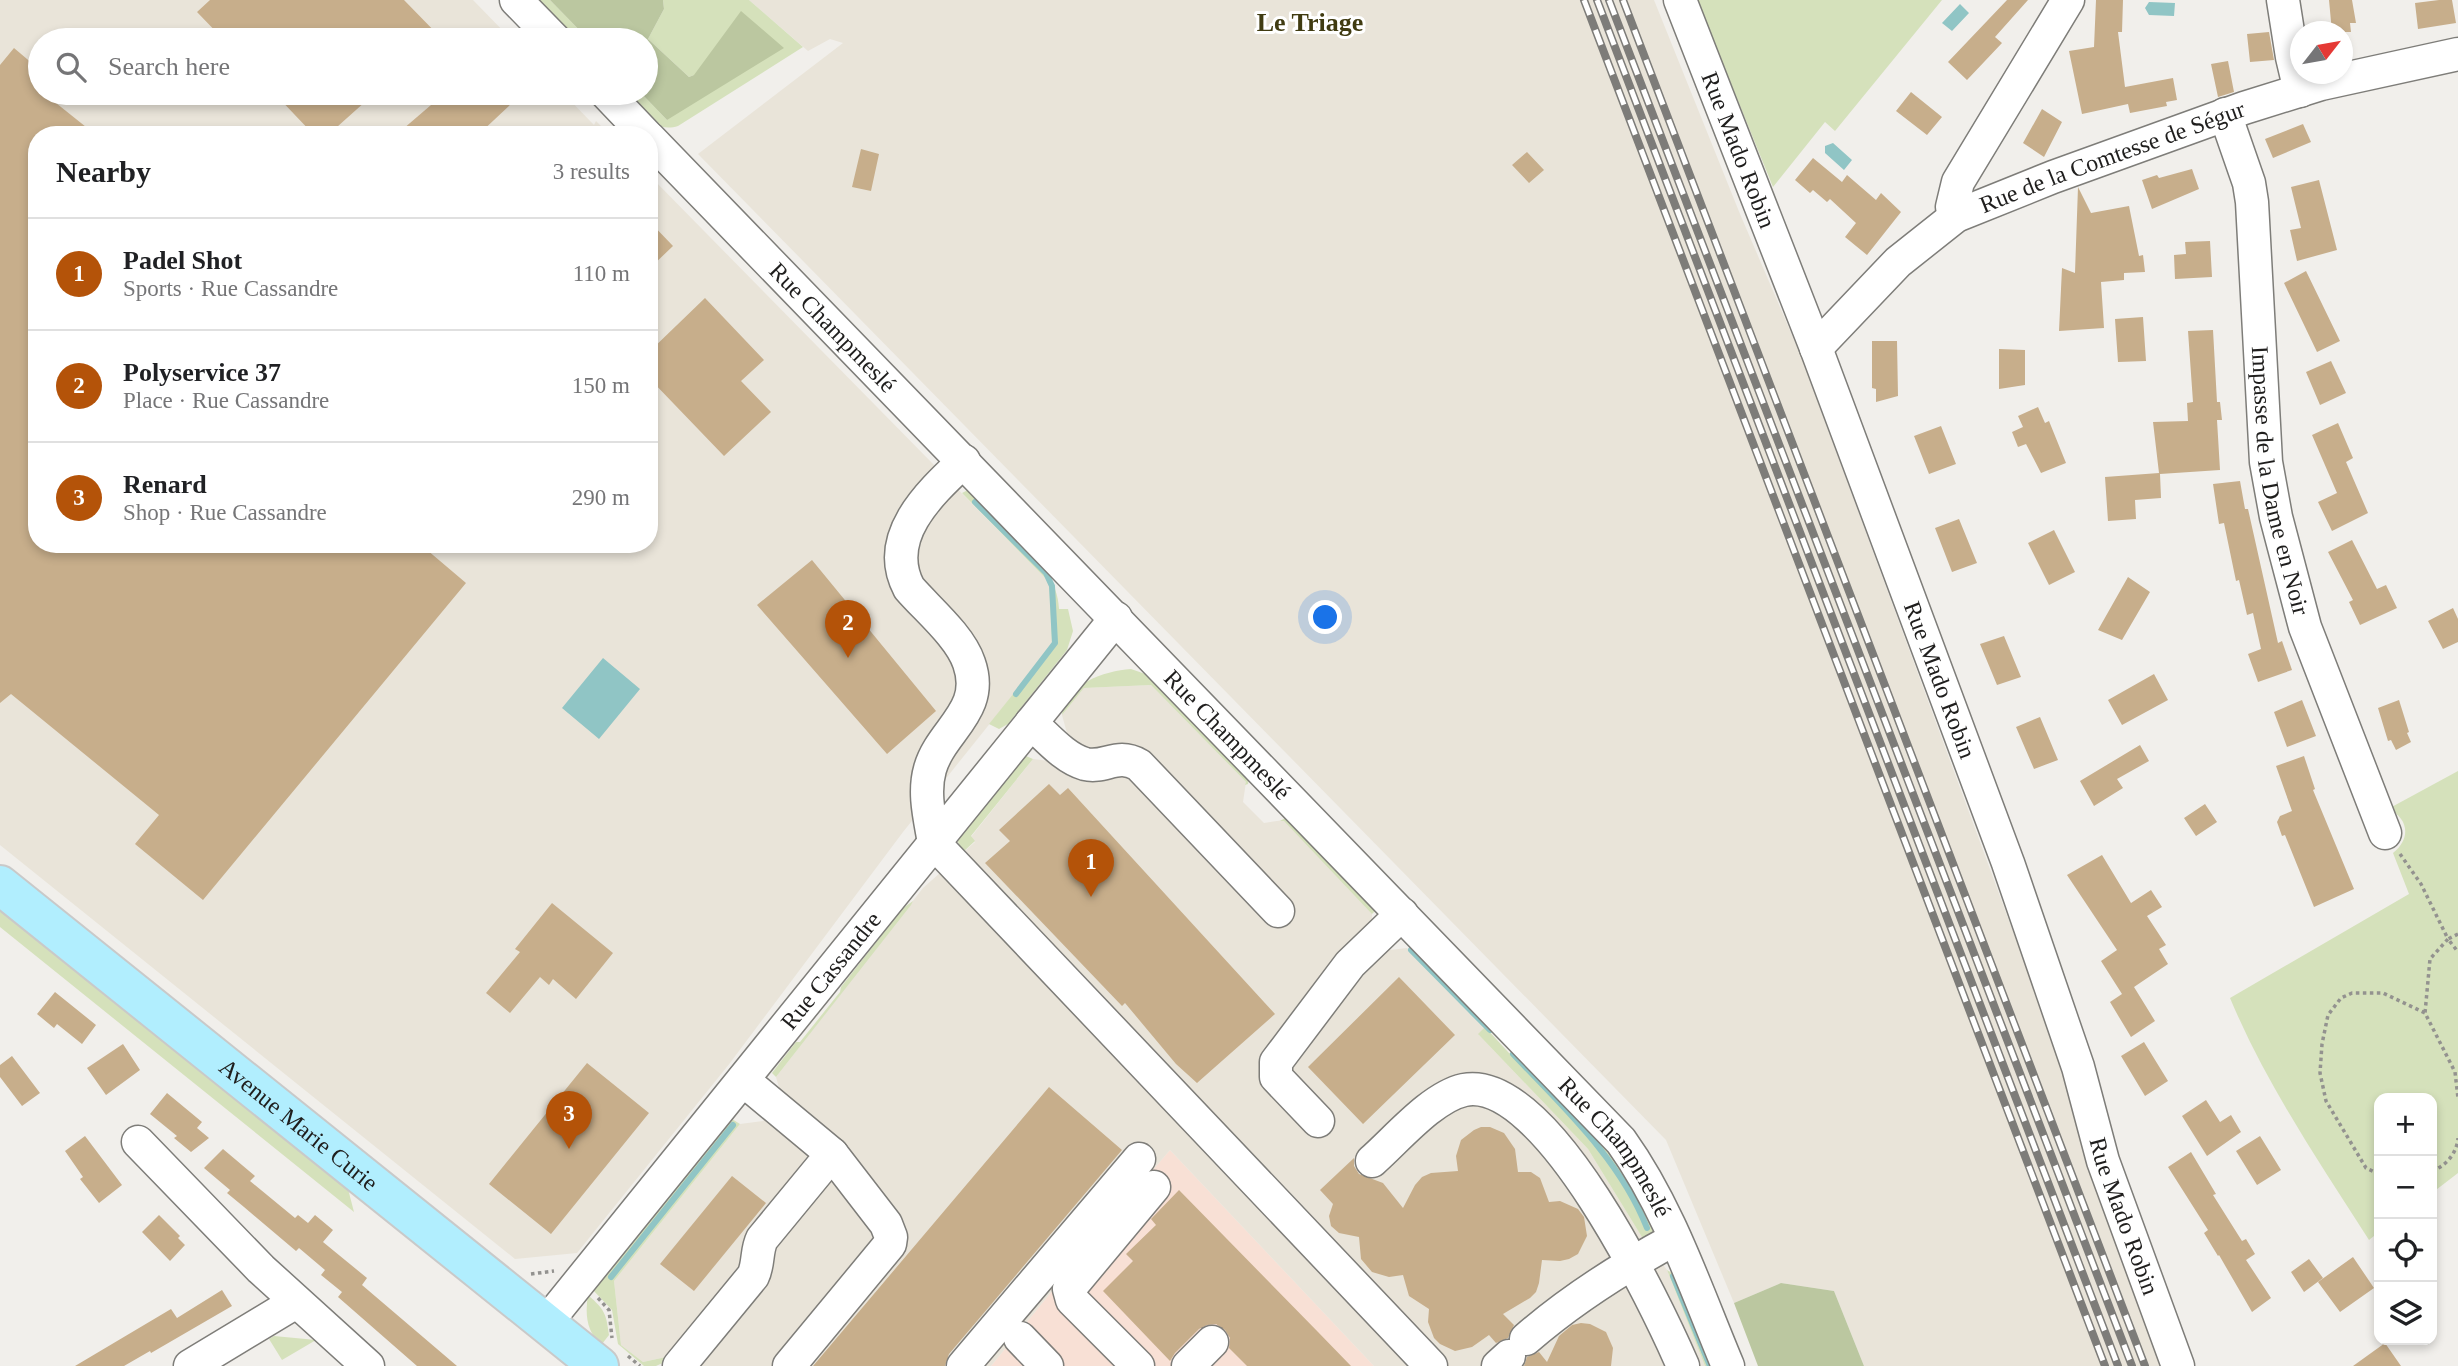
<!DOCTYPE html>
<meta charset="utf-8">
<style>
body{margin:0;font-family:Georgia,serif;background:#f6f6f6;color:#202124}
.controls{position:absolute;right:21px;bottom:21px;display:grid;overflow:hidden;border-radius:14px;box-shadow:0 4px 10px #0003}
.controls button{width:63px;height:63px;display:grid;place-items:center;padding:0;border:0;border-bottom:2px solid #e0e0e0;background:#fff;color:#202124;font:35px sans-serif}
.compass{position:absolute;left:2290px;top:21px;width:63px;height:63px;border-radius:50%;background:#fff;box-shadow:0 4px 10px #0003;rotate:59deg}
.you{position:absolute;left:1326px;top:618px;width:24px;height:24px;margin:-18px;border:5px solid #fff;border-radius:50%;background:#1a73e8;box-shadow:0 0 0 10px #1a73e833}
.badge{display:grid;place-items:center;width:46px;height:46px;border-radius:50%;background:#b45309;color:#fff;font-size:23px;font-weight:700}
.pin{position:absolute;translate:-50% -58px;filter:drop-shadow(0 2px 4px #0008)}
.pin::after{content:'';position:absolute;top:37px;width:24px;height:21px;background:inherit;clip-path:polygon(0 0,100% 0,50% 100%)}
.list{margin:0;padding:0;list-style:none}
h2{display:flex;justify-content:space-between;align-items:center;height:91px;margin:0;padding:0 28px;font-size:30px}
h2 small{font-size:23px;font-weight:400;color:#757577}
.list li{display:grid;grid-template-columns:46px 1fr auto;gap:21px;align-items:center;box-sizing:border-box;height:112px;padding:0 28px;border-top:2px solid #e0e0e0}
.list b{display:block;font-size:26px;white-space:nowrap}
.list p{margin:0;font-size:23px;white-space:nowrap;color:#757577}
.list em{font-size:23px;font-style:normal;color:#757577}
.icon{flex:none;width:38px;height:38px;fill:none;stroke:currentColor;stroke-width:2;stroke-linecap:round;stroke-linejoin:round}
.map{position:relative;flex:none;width:2458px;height:1366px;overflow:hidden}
.search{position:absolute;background:#fff;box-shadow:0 4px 10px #0003;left:28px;top:28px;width:630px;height:77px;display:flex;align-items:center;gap:18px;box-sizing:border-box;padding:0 24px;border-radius:38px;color:#757577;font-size:26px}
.panel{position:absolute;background:#fff;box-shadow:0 4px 10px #0003;left:28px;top:126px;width:630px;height:427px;border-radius:28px}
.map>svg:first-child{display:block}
</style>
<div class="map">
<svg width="2458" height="1366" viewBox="0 0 2458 1366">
<rect width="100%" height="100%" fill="#f1efeb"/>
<path fill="#f8e0d5" d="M1170 1150 1374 1366H991L1052 1291V1287Z"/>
<path fill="#e9e4d9" d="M0 0H473L512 40H40V93H563L594 125 596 121 610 135H37V544H649V175L1049 582 1052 646 903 832 730 1063 577 1253 515 1259 0 845Z
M749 0H1654L1740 214 1801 356 2173 1366H1864L1834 1291 1781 1283 1734 1303 1666 1140 698 154 843 43 830 39 808 51Z
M1151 685 1246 782 1243 802 1264 823 1284 820 1372 912V931L1390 950 1407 948 1485 1027 1479 1035 1588 1149 1642 1237 1667 1270 1705 1366H1374L1170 1150 1052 1287V1291L991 1366H676L666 1357 643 1362 621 1345 614 1281 740 1124 763 1121 782 1098 776 1077 923 888 975 842 971 837 1033 759 1049 761 1068 737 1062 715 1084 688Z"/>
<path fill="#d5e1bb" d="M532 0H550L589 40H570Z
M663 0H749L803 47 678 126C653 134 637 109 620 93H641L667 120 694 75 689 77 648 39 664 9Z
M1697 0H1942L1835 131 1825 122 1773 187Z
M970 489C1001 520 1058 564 1059 609H1068L1073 631 1067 650 1008 724 999 729 989 724 1052 646 1049 582 962 493Z
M1131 669 1151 676 1249 779 1248 784 1245 785 1246 782 1151 685 1084 688 1062 715C1065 684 1104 671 1131 669Z
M1026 756 1033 759 971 836 975 841 962 853 957 839 959 834 1023 757Z
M2458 771V1173L2432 1193V1098H2379V1232L2369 1240C2319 1162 2266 1084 2230 998L2409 894 2393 853C2411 839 2409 818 2388 809Z
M1287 817 1376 910 1372 914 1284 821H1280Z
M913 901 911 905 776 1077 772 1073 796 1042H800L840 992 841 987 903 908Z
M0 905 348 1189 354 1212 0 927Z
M1485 1027 1509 1053 1519 1057 1593 1130 1622 1167 1654 1228 1653 1233 1645 1242 1588 1149 1478 1034Z
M732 1119 740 1124 614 1281 621 1345 643 1362 666 1357 669 1360 656 1366H644L618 1344 612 1310 592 1289Z
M1667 1270 1677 1276 1714 1366H1705Z
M588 1295C605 1310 606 1313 609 1335L602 1344C586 1333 585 1313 588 1295Z
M274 1336 316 1340 282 1360 269 1339Z"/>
<path fill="#bbc7a0" d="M550 0H663L664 9 648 39 689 77 694 75 741 11 784 48 667 120 641 93H646V40H589Z
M1781 1283 1834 1291 1864 1366H1758L1734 1303Z"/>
<path fill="#90c5c5" d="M2149 2 2175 3 2174 16 2149 15 2145 8Z
M1960 4 1969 13 1952 31 1942 23Z
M1833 143 1852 160 1844 170 1825 153V146Z
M603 658 640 689 599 739 562 708Z"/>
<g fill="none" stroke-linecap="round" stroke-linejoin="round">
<path stroke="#90c5c5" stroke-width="6" d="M975 502 1046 573 1052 586 1055 643 1016 694
M1411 950 1490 1030
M1513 1054C1563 1107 1620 1159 1647 1228
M1673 1276 1710 1366
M611 1277 733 1125"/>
</g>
<path fill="#c7ae8b" d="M210 0H404L443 40H224L197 12Z
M2007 0H2028L1995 37 2002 43 1967 80 1948 62Z
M2096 0H2123L2122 32H2118L2125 87 2173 78 2177 100 2166 102 2167 106 2130 113 2128 104 2082 114 2069 51 2094 47Z
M2329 0H2352L2356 23H2350L2351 32H2332Z
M2439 0H2452L2456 23 2418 29 2415 3Z
M2269 32 2274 60 2250 62 2247 34Z
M14 48 40 70V93H64L56 103 96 135H37V544H420L466 583 203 900 135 844 159 815 11 694 0 703V65Z
M2228 61 2234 92 2218 97 2211 64Z
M1911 92 1942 117 1927 135 1896 111Z
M274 93H375L328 135H314Z
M445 93H503L512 103 478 135H396Z
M2042 109 2062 122 2044 157 2023 143Z
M2303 124 2311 142 2273 158 2265 139Z
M861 149 879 154 871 191 852 187Z
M1527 152 1544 170 1529 183 1512 165Z
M1813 158 1842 182 1847 175 1876 200 1881 193 1901 212 1867 255 1845 237 1856 223 1830 199 1827 202 1813 190 1810 193 1795 180Z
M2192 169 2199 189 2152 209 2142 180 2157 175 2159 178Z
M2319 180 2337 250 2297 261 2290 230 2301 228 2291 187Z
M2078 187 2091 213 2129 206 2139 256 2143 255 2145 272 2124 273V280L2101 282 2104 328 2059 331 2062 268 2075 273Z
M649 221 673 246 649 269Z
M2210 241 2212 277 2175 279 2174 255 2186 254 2185 242Z
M2306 271 2340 341 2317 352 2284 283Z
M705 298 764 360 741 381 771 412 724 456 649 378V352Z
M2143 317 2146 361 2118 362 2115 319Z
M2213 330 2217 402H2220L2222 420H2217L2220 470 2160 474 2161 498 2135 500 2136 519 2108 521 2105 477 2159 473 2153 422 2188 421 2187 403 2193 402 2188 331Z
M1872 341H1897L1898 396 1876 402V389L1872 388Z
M1999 349 2025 350V385L1999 389Z
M2331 361 2346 393 2320 405 2306 372Z
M2038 407 2045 423 2049 421 2066 463 2041 473 2026 444 2018 447 2012 432 2023 427 2018 416Z
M2338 423 2353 458 2346 462 2368 513 2332 531 2318 502 2337 493 2312 435Z
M1941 426 1956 464 1929 474 1914 436Z
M2240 481 2245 509H2248L2278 643 2282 641 2292 670 2258 682 2248 654 2261 649 2253 613 2247 615 2239 580 2236 581 2224 523 2219 524 2213 484Z
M1959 519 1977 563 1952 572 1935 528Z
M2054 530 2075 572 2049 585 2028 543Z
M2352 540 2377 589 2386 585 2397 608 2360 625 2349 602 2353 600 2328 552Z
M812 560 936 711 887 754 757 605Z
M2128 577 2150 592 2122 640 2098 630Z
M2453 608 2458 619V642L2443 649 2428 621Z
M2004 636 2021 677 1997 685 1980 644Z
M2154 674 2168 700 2122 725 2108 700Z
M2302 700 2316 736 2287 747 2274 712Z
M2399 700 2409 732 2407 733 2411 742 2396 750 2391 740 2388 741 2378 708Z
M2040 717 2058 760 2034 769 2016 727Z
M2140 745 2149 761 2117 779 2123 788 2094 806 2080 781Z
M2304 756 2315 789 2313 790 2354 889 2314 907 2285 835 2282 836 2277 822 2280 816 2292 811 2276 766Z
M1049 784 1060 795 1068 788 1275 1014 1197 1083 1176 1064 1125 1003 1122 1006 985 863 1010 841 999 830Z
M2205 804 2217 822 2196 836 2184 818Z
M2102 855 2131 903 2151 890 2162 907 2147 916 2166 945 2159 949 2168 964 2134 987 2155 1021 2131 1037 2110 1002 2122 994 2101 961 2117 950 2067 875Z
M552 903 613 953 576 999 553 979 549 985 540 977 510 1013 486 993 520 952 515 949Z
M1399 977 1455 1035 1363 1124 1308 1067Z
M55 992 96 1025 82 1044 57 1024 54 1028 37 1014Z
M2144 1042 2168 1081 2145 1096 2121 1056Z
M123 1044 140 1070 106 1095 87 1068Z
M12 1056 40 1093 22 1106 0 1077V1065Z
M587 1063 649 1113 551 1234 489 1184Z
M1049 1087 1122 1150 949 1354 945 1366H813Z
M167 1093 202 1122 197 1128 209 1138 191 1152 174 1138 177 1136 150 1114Z
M2206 1100 2220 1122 2231 1115 2241 1132 2207 1156 2182 1116Z
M1481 1127H1490L1504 1133 1515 1149 1518 1172H1531L1540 1178 1549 1202 1560 1201 1578 1209 1584 1217 1587 1236 1578 1254 1569 1259 1560 1261 1542 1260 1539 1283 1536 1292 1530 1298 1503 1314 1514 1325 1508 1338 1496 1343 1489 1335 1472 1347 1455 1351 1440 1344 1434 1338 1428 1322 1429 1309 1409 1296 1403 1275 1389 1277 1372 1272 1361 1259 1359 1237 1339 1233 1331 1226 1329 1216 1333 1204 1320 1190 1354 1158V1166L1359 1174 1383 1183 1403 1208 1415 1185 1422 1177 1431 1173 1458 1171 1456 1156 1461 1140 1474 1130Z
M85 1136 122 1185 99 1203 80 1179 83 1177 65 1151Z
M2260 1136 2281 1170 2257 1185 2236 1151Z
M223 1149 255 1176 250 1181 295 1218 298 1215 308 1223 315 1215 333 1230 323 1242 367 1278 362 1285 457 1366H417L338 1297 342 1292 321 1275 325 1270 299 1248 296 1251 244 1207 227 1193 230 1190 204 1168Z
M2191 1152 2216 1194 2213 1195 2242 1241 2246 1239 2255 1254 2246 1260 2271 1298 2252 1312 2219 1255 2218 1256 2204 1233 2208 1230 2168 1167Z
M732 1176 766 1203 694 1291 660 1264Z
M1179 1190 1318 1332 1351 1366H1247L1229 1348 1230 1338 1225 1330 1216 1324 1207 1325 1199 1329 1175 1353 1170 1361 1103 1291 1133 1261 1126 1254 1156 1225 1151 1219Z
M159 1215 180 1236 178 1238 185 1245 170 1261 142 1232Z
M2353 1257 2374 1288 2340 1312 2318 1282Z
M2309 1259 2323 1278 2304 1292 2291 1272Z
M222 1290 232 1306 151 1353 150 1351 124 1366H75L171 1309 177 1318Z
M1581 1323 1590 1324 1606 1332 1613 1348 1611 1366H1524L1527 1357 1539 1352 1547 1362 1559 1336 1572 1325Z
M2385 1343 2401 1366H2353Z"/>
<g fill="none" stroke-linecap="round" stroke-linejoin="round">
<g stroke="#7e7d79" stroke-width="35">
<g id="minor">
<path d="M516 0 555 40"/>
<path id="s1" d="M1680 0 1816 348 2008 863 2078 1067 2103 1161 2178 1366"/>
<path d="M2283 0 2292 57 2300 91"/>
<path d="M606 93 646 135"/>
<path id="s2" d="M2225 114 2249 183 2252 202 2266 462 2276 517 2305 627 2385 833"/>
<path id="s3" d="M649 138 1621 1141C1669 1208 1696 1290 1728 1366"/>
<path d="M1956 216 1952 207 1958 182 2068 0"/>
<path id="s4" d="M1816 348 1898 262 1956 216 2053 177 2244 108 2321 84 2458 54"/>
<path d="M964 461C930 493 882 537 909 588 927 609 960 636 969 663 986 711 941 730 930 769 923 793 930 819 934 843L1431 1366"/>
<path d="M1031 723C1047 737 1064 758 1085 764 1105 769 1117 752 1139 765L1278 911"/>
<path d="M1318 1121 1276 1077V1062L1350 964 1402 914"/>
<path d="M138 1142 261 1269 368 1366"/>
<path d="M1372 1161C1397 1139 1432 1097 1464 1090 1546 1073 1656 1304 1683 1366"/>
<path id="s5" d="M546 1323 1116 618"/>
<path d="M1020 1338 1047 1366"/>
<path d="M1526 1339C1572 1299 1621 1268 1675 1239"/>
<path d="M190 1366 296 1302"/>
<path d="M679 1366 753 1276C759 1264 756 1251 762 1239L832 1154 743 1080"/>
<path d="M789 1366 890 1244 891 1237 886 1224 832 1154"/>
<path d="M963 1366 1139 1159"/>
<path d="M1138 1366 1072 1300 1069 1289 1154 1187"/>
<path d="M1188 1366 1212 1342"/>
<path d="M1498 1366 1509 1356"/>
</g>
</g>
<g stroke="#c9c9c9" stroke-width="42">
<g id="major">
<path id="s6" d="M0 885 599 1366"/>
</g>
</g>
<path stroke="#93928f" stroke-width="3.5" stroke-dasharray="3.5 3.5" stroke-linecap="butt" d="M2400 854 2421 884 2448 939 2430 959 2425 1013
M2458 934 2448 939 2458 952
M2432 1171C2446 1166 2457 1153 2458 1138
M2379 1174 2366 1168 2326 1101 2320 1073 2322 1044 2328 1015 2341 998 2352 993H2383L2425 1013 2455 1072 2458 1098
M531 1274 554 1271
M598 1298 609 1310 612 1338
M628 1356 640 1366"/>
<use href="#minor" stroke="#fff" stroke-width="32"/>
<use href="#major" stroke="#b1eefe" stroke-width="38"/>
<g stroke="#7d7c79" stroke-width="8">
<path id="rail" d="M1584 0 2105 1366
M1597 0 2118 1366
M1609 0 2132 1366
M1623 0 2145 1366"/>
</g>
<use href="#rail" stroke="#fff" stroke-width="5" stroke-dasharray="16" stroke-linecap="butt"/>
</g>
<g text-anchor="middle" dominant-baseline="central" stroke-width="6" stroke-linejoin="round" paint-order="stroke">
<g font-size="24" fill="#1f1e1d" stroke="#fff">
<text stroke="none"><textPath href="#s1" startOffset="161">Rue Mado Robin</textPath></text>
<text stroke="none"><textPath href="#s4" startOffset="360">Rue de la Comtesse de Ségur</textPath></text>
<text stroke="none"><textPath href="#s3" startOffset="264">Rue Champmeslé</textPath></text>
<text stroke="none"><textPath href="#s2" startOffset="373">Impasse de la Dame en Noir</textPath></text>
<text stroke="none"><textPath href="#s1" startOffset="728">Rue Mado Robin</textPath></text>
<text stroke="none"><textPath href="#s3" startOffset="831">Rue Champmeslé</textPath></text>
<text stroke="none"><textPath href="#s5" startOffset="453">Rue Cassandre</textPath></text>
<text stroke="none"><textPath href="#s6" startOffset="383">Avenue Marie Curie</textPath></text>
<text stroke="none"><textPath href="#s3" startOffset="1398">Rue Champmeslé</textPath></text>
<text stroke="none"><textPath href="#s1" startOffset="1295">Rue Mado Robin</textPath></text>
</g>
<g font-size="26" font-weight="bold" fill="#403b11" stroke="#fff">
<text x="1310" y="22">Le Triage</text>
</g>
</g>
</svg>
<div class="controls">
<button>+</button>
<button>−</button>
<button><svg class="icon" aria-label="locate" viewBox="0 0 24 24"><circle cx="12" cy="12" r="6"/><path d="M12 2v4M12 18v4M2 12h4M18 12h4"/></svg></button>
<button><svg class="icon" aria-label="layers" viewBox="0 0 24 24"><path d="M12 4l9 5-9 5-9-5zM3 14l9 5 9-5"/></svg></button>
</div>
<svg class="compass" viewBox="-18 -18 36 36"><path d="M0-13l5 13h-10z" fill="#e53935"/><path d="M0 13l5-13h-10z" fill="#757577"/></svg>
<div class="you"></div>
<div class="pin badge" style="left:1091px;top:897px">1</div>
<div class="pin badge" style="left:848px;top:658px">2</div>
<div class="pin badge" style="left:569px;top:1149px">3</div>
<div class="search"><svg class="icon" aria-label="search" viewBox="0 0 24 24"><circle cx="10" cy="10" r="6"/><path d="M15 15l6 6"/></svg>Search here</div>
<section class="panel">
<h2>Nearby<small>3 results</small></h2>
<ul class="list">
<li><span class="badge">1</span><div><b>Padel Shot</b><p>Sports · Rue Cassandre</p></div><em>110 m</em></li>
<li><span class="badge">2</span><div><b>Polyservice 37</b><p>Place · Rue Cassandre</p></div><em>150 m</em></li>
<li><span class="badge">3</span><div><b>Renard</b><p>Shop · Rue Cassandre</p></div><em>290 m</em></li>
</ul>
</section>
</div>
